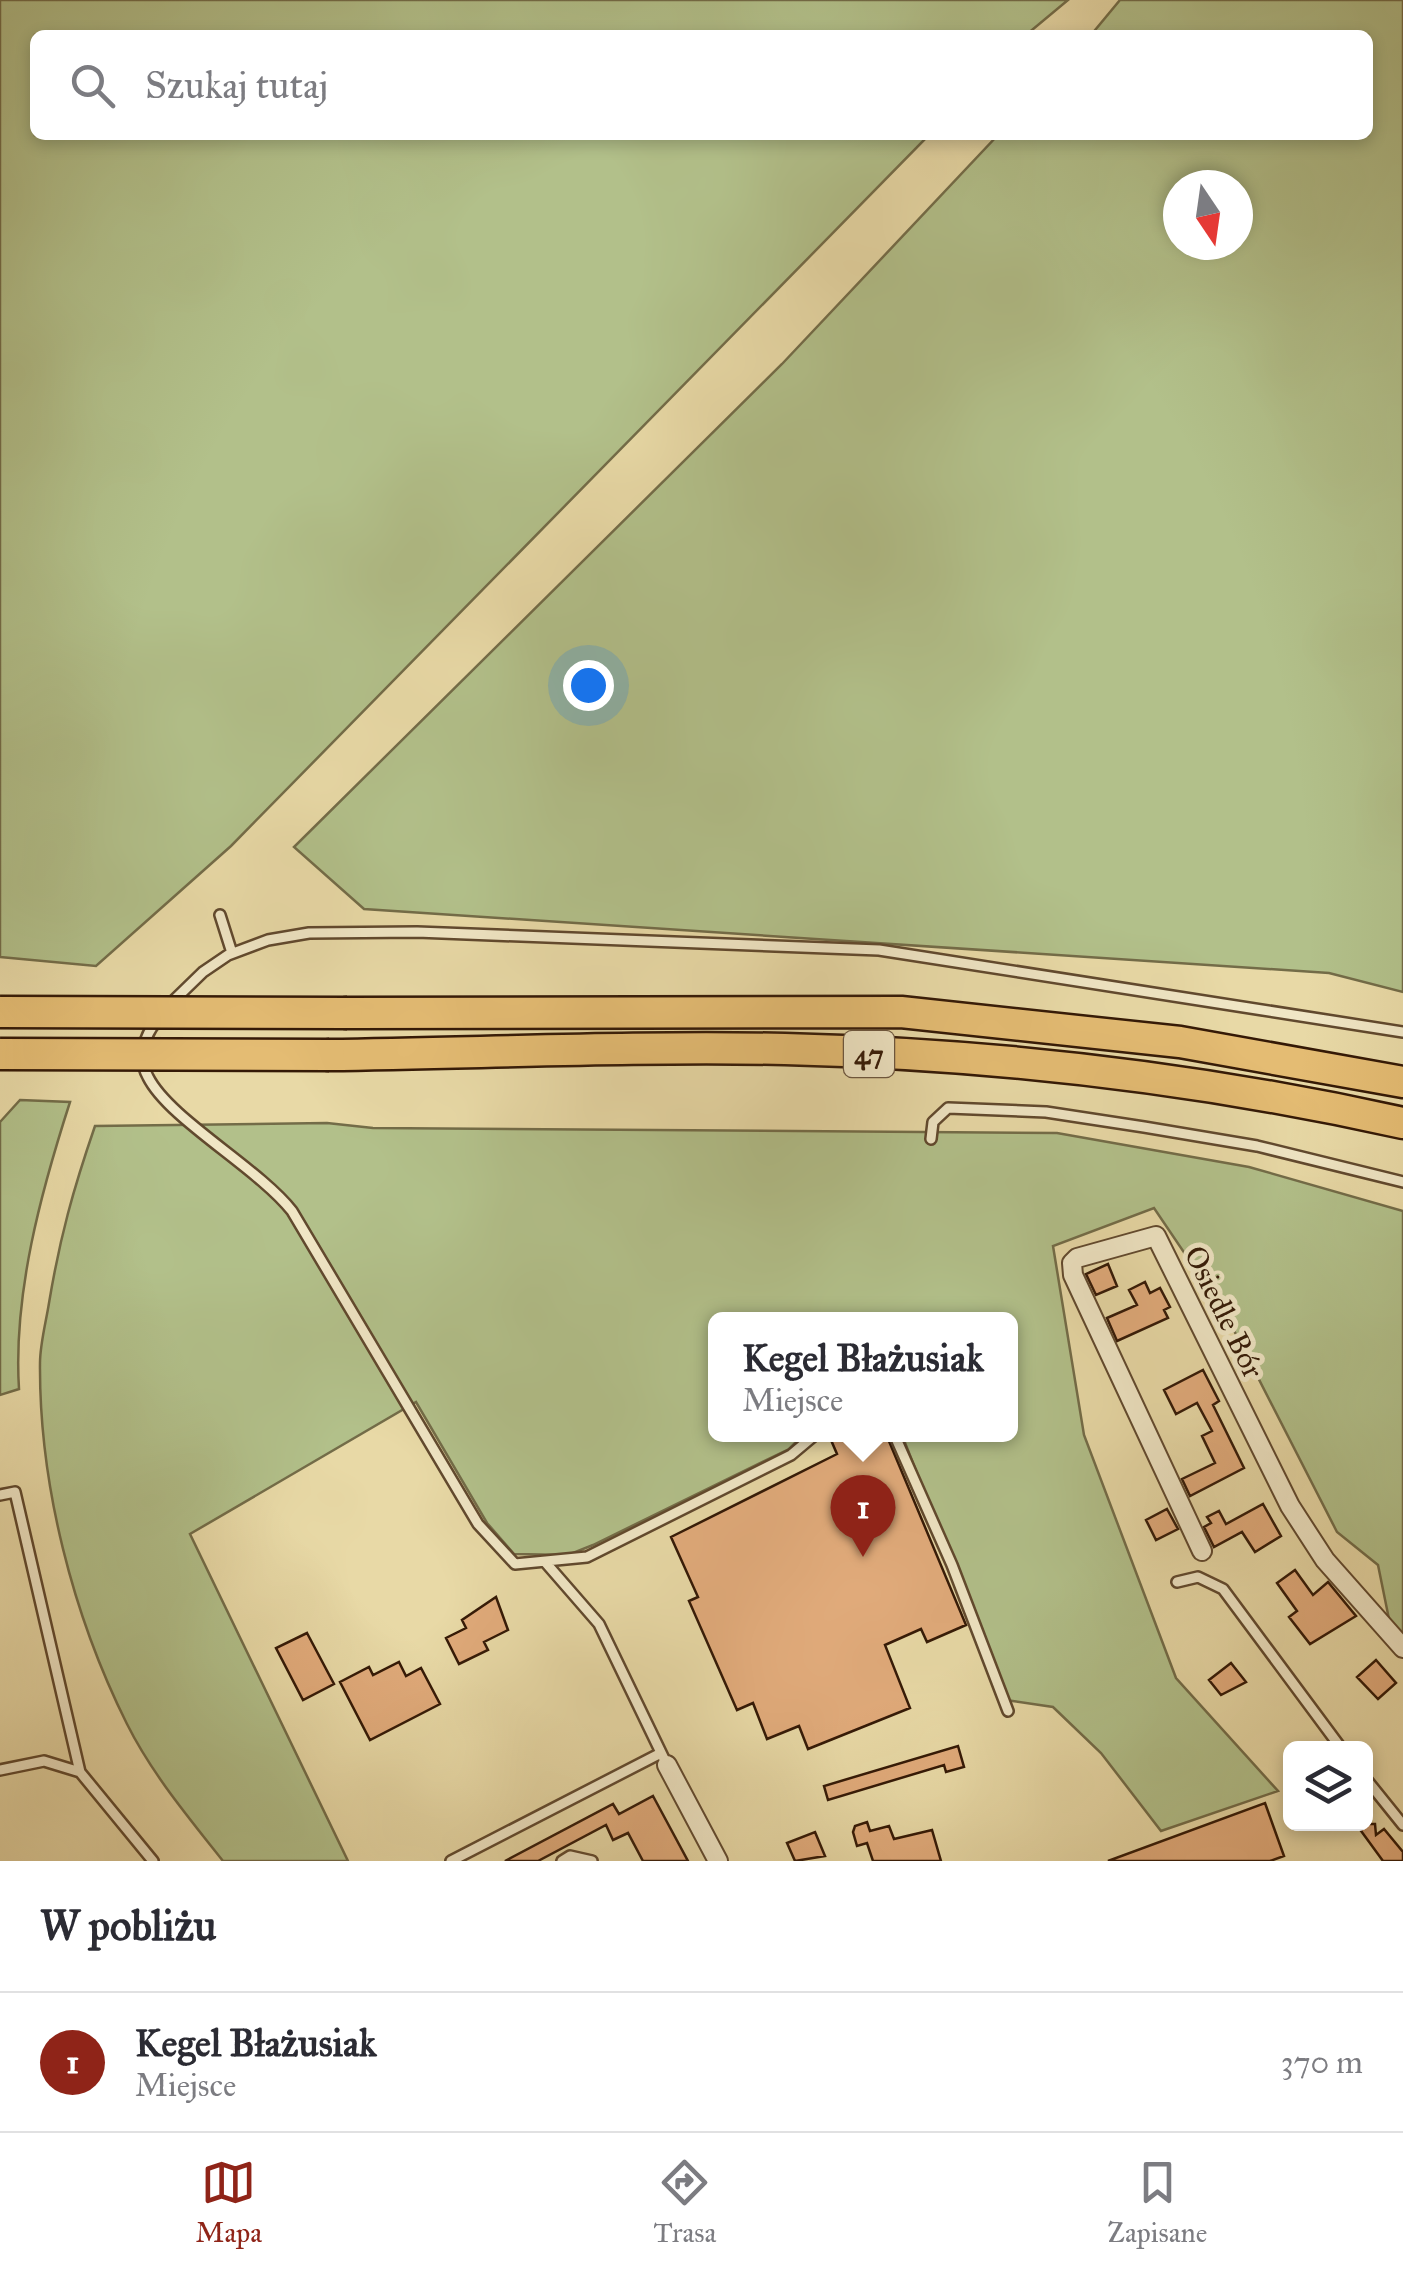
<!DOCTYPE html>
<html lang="pl">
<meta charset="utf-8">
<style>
body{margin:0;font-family:"IM FELL Great Primer",serif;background:#f2f2f3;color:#2b2b33}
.controls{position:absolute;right:30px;bottom:30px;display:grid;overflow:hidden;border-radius:15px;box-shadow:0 5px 15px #0003}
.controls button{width:90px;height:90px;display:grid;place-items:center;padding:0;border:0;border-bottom:2px solid #e1e1e2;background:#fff;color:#2b2b33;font:50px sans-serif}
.compass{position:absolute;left:1163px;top:170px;width:90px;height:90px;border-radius:50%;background:#fff;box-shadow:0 5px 15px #0003;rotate:167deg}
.you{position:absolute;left:588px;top:685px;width:35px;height:35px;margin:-25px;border:8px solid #fff;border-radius:50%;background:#1a73e8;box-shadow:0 0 0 15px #1a73e833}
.badge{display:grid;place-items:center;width:65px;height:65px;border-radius:50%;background:#8f2418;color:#fff;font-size:32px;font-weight:700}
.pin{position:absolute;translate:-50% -82px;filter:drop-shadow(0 2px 5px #0008)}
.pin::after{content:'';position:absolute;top:52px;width:35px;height:30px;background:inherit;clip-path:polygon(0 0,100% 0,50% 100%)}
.popup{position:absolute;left:708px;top:1312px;width:310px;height:130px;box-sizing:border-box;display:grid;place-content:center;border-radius:15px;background:#fff;filter:drop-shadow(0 2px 8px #0005);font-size:32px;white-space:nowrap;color:#7c7c81}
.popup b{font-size:38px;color:#2b2b33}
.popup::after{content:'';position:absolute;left:50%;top:100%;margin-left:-20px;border:20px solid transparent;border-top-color:#fff}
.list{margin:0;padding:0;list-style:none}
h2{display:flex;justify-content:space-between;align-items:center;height:130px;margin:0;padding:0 40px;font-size:42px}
h2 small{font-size:32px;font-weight:400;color:#7c7c81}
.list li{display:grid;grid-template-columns:65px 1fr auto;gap:30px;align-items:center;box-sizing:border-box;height:140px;padding:0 40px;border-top:2px solid #e1e1e2}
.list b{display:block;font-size:38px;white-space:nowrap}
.list p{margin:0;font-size:32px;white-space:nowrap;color:#7c7c81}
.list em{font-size:32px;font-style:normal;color:#7c7c81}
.icon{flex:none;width:55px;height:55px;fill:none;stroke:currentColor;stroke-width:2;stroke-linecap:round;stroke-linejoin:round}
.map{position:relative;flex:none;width:1403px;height:1861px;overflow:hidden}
.search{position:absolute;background:#fff;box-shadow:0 5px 15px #0003;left:30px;right:30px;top:30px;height:110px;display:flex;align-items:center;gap:25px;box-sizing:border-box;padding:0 35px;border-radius:15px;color:#7c7c81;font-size:38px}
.sheet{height:270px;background:#fff}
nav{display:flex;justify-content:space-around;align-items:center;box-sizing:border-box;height:140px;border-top:2px solid #e1e1e2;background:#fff;font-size:28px;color:#7c7c81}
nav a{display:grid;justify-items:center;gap:5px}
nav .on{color:#8f2418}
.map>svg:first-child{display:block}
</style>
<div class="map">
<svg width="1403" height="1861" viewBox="0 0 1403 1861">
<rect width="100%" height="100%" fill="#e8d9a6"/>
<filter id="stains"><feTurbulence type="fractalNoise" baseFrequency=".002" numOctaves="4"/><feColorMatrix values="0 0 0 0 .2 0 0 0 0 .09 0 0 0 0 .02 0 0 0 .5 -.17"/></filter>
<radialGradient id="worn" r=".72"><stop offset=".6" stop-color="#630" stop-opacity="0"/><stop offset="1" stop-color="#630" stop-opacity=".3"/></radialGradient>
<path fill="#b2c08a" stroke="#736c48" stroke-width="2.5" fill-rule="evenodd" d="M0 0H1068L1026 35H35V135H929L231 846 96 966 0 957Z
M1120 0H1403V992L1329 973 364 909 294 847 782 364 998 135H1368V35H1091ZM1238 185V245H1178V185Z
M20 1100 70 1102C41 1192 13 1294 19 1389L0 1395V1122Z
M327 1123 373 1128 1057 1133 1249 1167 1403 1211V1639L1390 1624 1378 1565 1337 1532 1225 1313 1154 1208 1053 1246 1084 1435 1176 1678 1278 1791 1161 1831 1101 1753 1053 1707 1006 1700 902 1435 1010 1434V1320H716V1434L803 1435 789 1449 593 1545 568 1555 514 1554 487 1523 416 1402 190 1534 348 1861H223C189 1818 152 1774 127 1724 73 1616 39 1484 40 1363 40 1344 46 1322 49 1303 60 1237 73 1190 95 1126Z"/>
<path fill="#e1ab7b" stroke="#341906" stroke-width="2.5" d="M1108 1264 1117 1286 1096 1295 1086 1274Z
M1145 1282 1150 1293 1160 1288 1170 1307 1164 1310 1168 1318 1117 1341 1107 1318 1137 1305 1129 1290Z
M1203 1370 1219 1401 1213 1405 1244 1468 1190 1496 1182 1479 1215 1463 1202 1436 1212 1431 1197 1403 1176 1414 1164 1390Z
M843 1434H886L966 1625 927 1642 921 1629 885 1645 910 1708 808 1749 799 1726 767 1739 753 1703 737 1710 689 1601 698 1597 671 1537 837 1454 831 1440Z
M1263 1504 1281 1536 1255 1552 1242 1532 1214 1547 1204 1527 1211 1523 1207 1517 1219 1511 1226 1524Z
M1167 1509 1178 1529 1156 1540 1146 1520Z
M1295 1570 1313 1595 1328 1582 1356 1616 1310 1644 1289 1617 1297 1611 1277 1583Z
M496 1597 508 1630 484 1642 488 1650 459 1664 446 1638 466 1628 462 1620Z
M307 1633 334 1684 303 1700 276 1648Z
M1376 1660 1396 1683 1378 1699 1357 1677Z
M399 1662 406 1676 421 1668 440 1704 370 1740 340 1682 369 1667 373 1675Z
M1231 1663 1246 1682 1221 1695 1209 1680Z
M958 1746 964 1767 946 1772 944 1765 828 1800 824 1786Z
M653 1796 688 1861H643L628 1833 613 1840 606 1825 538 1861H505L613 1804 619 1814Z
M1265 1803 1284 1856 1270 1861H1108Z
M867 1822 870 1831 889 1826 894 1839 932 1830 941 1861H873L867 1843 857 1846 853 1832 855 1826Z
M1356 1824H1375L1376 1835 1384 1829 1403 1852V1861H1383Z
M815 1832 825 1856 795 1861 787 1843Z"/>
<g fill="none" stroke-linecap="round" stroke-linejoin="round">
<g stroke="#61492e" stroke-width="14">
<path id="lane" d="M220 915 232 953
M167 1007 203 972 228 955 268 940 309 933 417 932 879 950 1403 1032
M158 1019C144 1036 137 1057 148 1077 169 1119 257 1167 292 1211L478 1524 515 1564 587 1557 791 1455 816 1434
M931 1139 933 1122 948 1108 1046 1112 1144 1127 1257 1146 1403 1182
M894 1434 952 1565 1008 1711
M0 1495 15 1492 80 1772
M546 1563 599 1624 667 1765
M1177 1582 1198 1577 1223 1589 1341 1748
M0 1770 44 1761 80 1772 153 1861
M1366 1779 1403 1825
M451 1861 661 1753
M562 1861 570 1856 592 1861"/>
</g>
<g stroke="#61492e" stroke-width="22">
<path id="street" d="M1202 1551 1073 1275 1072 1263 1077 1258 1156 1236 1290 1506 1325 1560 1403 1648
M667 1765 718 1861"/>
</g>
<g stroke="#341906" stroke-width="35">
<path id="primary" d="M347 1013 901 1012 1180 1042 1403 1082
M329 1055C481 1053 633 1046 785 1049 993 1054 1200 1078 1403 1123"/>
</g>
<use href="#lane" stroke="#f0e6c5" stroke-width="9"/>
<use href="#street" stroke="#f0e6c5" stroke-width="18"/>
<use href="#primary" stroke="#e4bc73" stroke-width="30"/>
<g stroke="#341906" stroke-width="35" stroke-linecap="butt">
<path id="primary-bridge" d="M0 1012 347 1013
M0 1054 329 1055"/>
</g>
<use href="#primary-bridge" stroke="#e4bc73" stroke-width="30"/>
</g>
<g text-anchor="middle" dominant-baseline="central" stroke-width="10" stroke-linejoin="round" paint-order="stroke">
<rect fill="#f0e6c5" stroke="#6c563f" stroke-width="2.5" x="844" y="1031" width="50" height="46" rx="8"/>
<g font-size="28" font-weight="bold" fill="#341906">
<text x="869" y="1054">47</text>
</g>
<g font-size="30" fill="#341906" stroke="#f0e6c5">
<text transform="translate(1224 1312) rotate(64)">Osiedle Bór</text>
</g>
</g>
<rect width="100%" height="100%" filter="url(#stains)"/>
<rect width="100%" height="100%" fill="url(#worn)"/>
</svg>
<div class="controls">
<button><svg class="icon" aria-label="layers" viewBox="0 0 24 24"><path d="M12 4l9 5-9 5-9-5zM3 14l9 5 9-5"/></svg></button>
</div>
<svg class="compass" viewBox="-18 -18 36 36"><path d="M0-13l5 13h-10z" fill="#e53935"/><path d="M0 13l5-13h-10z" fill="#7c7c81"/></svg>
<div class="you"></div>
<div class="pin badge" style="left:863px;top:1557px">1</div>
<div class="popup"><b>Kegel Błażusiak</b>Miejsce</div>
<div class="search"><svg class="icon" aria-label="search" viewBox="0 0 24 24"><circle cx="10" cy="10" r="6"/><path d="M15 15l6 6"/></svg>Szukaj tutaj</div>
</div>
<section class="sheet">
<h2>W pobliżu<small></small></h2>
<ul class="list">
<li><span class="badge">1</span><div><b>Kegel Błażusiak</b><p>Miejsce</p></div><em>370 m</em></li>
</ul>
</section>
<nav>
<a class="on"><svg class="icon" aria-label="map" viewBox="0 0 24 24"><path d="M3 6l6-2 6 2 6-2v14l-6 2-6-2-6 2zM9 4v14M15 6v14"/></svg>Mapa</a>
<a><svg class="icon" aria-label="directions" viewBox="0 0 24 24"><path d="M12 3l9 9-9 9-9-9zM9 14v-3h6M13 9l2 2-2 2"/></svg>Trasa</a>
<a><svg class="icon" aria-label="saved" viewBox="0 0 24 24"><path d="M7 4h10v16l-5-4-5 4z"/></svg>Zapisane</a>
</nav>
